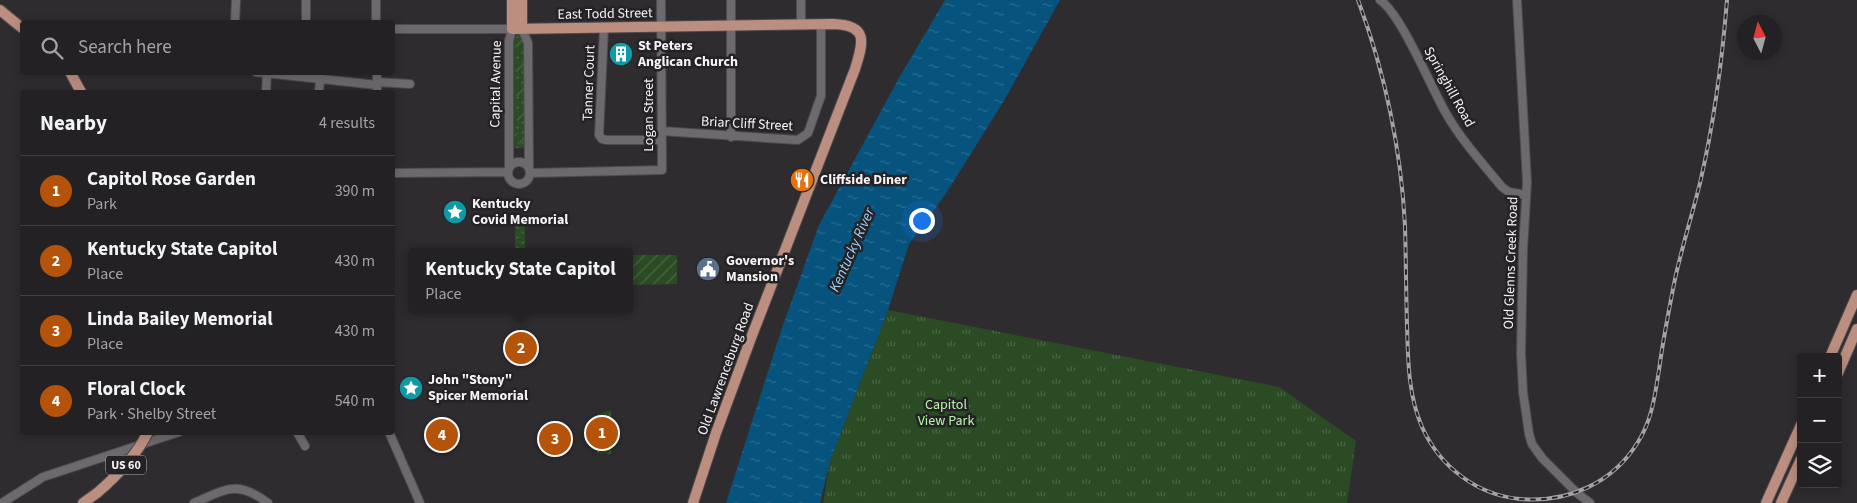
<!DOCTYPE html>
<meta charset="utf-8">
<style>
body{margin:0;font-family:"Source Sans 3",sans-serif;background:#2f2e31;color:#f1f3f6}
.controls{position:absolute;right:15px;bottom:15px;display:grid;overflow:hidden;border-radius:5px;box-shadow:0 2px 12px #0003}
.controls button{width:45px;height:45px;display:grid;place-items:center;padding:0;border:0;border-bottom:1px solid #403e41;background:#232124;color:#f1f3f6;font:25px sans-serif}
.compass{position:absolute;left:1737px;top:15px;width:45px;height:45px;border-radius:50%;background:#232124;box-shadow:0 2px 12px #0003;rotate:354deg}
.you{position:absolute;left:921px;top:220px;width:18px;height:18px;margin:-12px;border:4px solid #fff;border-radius:50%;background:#1a73e8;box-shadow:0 0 0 8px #1a73e833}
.badge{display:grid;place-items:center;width:32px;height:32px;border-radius:50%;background:#b45309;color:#fff;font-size:16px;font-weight:700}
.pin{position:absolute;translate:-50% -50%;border:2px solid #fff;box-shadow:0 1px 5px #0006}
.popup{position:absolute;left:408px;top:248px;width:225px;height:65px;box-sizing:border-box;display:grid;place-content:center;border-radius:5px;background:#232124;filter:drop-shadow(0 1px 4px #0005);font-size:16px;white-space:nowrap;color:#a3a3a6}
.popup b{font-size:19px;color:#f1f3f6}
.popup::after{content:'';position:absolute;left:50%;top:100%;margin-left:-10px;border:10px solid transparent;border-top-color:#232124}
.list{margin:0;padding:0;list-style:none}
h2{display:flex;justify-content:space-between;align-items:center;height:65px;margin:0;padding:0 20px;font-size:21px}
h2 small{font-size:16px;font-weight:400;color:#a3a3a6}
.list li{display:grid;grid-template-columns:32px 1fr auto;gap:15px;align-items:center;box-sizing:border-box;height:70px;padding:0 20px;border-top:1px solid #403e41}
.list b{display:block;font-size:19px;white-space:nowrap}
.list p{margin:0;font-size:16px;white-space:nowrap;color:#a3a3a6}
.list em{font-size:16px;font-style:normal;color:#a3a3a6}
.icon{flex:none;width:28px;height:28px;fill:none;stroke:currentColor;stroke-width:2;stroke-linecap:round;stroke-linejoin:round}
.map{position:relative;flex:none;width:1857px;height:503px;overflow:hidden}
.search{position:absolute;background:#232124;box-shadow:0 2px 12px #0003;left:20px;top:20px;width:375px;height:55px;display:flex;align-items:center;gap:12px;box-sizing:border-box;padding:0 18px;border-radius:5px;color:#a3a3a6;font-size:19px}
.panel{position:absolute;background:#232124;box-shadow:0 2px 12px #0003;left:20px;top:90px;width:375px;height:345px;border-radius:5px}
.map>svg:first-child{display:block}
</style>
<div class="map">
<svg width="1857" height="503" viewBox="0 0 1857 503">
<defs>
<pattern id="grass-dots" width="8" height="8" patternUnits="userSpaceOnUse" patternTransform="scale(1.25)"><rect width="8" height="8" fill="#2b4b25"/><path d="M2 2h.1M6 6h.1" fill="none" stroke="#4a6645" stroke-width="1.8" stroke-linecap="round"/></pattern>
<pattern id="park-tufts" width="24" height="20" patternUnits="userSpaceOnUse" patternTransform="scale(1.25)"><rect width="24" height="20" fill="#2b4b25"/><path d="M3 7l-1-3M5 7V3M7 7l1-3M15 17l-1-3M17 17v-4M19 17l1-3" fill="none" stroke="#4a6645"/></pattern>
<pattern id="garden-furrows" width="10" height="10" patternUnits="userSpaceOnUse" patternTransform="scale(1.25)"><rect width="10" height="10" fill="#2b4b25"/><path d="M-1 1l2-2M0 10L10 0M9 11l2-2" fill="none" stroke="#4a6645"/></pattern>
<pattern id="water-ripples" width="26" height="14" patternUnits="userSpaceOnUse" patternTransform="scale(1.25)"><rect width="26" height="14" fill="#06537d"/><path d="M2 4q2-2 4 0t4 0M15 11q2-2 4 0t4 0" fill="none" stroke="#2b6c90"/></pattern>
</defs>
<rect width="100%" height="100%" fill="#2f2c30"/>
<path fill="url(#grass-dots)" d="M518 34 524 36 527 148H512V39Z
M525 221V252H515V222Z"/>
<path fill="url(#park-tufts)" d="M888 310 1279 387 1356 441 1347 503H823L830 461Z"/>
<path fill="url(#garden-furrows)" d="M513.5 43a5.5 5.5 0 1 1 11 0a5.5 5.5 0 1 1-11 0Z
M513.5 67a5.5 5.5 0 1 1 11 0a5.5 5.5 0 1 1-11 0Z
M513.5 91a5.5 5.5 0 1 1 11 0a5.5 5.5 0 1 1-11 0Z
M513.5 115a5.5 5.5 0 1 1 11 0a5.5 5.5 0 1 1-11 0Z
M513.5 138a5.5 5.5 0 1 1 11 0a5.5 5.5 0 1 1-11 0Z
M630 255H677V284L630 285Z
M611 410V454L597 453V444L592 439V434L597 429V415Z
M432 435a10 10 0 1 1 20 0a10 10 0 1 1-20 0Z"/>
<path fill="url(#water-ripples)" d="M945 0H1060L1005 99 945 195 909 244 888 310 830 461 820 503H726L782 328 819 225 899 78Z"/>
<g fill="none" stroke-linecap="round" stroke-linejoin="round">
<g stroke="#4d4b4d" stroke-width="10">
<path id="minor" d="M376 0V22
M731 0V137
M801 0V24
M1380 0C1402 15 1431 88 1447 115 1462 141 1483 164 1502 187L1509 192 1526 195
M1517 0 1527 182 1523 250 1521 353 1523 392 1529 434 1532 444 1542 458 1577 493 1590 503
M235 22 236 0
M306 22V0
M604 28 599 135 602 139 606 140H661
M392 29H512L509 41V168
M522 29 528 43 529 167
M256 72 377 85
M377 72V92
M377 82 410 84
M266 92 267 73
M319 92 320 79
M661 131 798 140 808 133 821 96V24
M508 173a11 11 0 1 1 22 0a11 11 0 1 1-22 0Z
M392 173 508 172
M530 173 662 170 661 0
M297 432 305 446
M389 432 420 503
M2 503 43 477 179 432
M194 503C225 490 236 479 268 503"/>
</g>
<g stroke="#4d4b4d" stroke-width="12">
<path id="major" d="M512 0V29L833 24C868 25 864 41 855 69L751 338 716 433 693 503
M522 0V29
M0 10 22 28
M70 72 81 92
M1830 357 1857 295
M1838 373 1857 329
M83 503 97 493
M1766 503 1801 425
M1781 503 1801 459"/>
</g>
<use href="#minor" stroke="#6d696e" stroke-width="8"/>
<use href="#major" stroke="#bc8e80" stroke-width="10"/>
<g stroke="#a4a2a5" stroke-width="4">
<path id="rail" d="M1358 0C1385 73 1401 148 1405 226 1406 259 1406 292 1407 325 1408 359 1408 395 1422 427 1440 467 1477 495 1520 499 1568 503 1613 483 1638 442 1652 420 1655 395 1659 370 1663 340 1669 309 1675 279 1682 247 1692 215 1700 183 1714 123 1722 62 1727 0"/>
</g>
<use href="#rail" stroke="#252226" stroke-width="2" stroke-dasharray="5.5" stroke-linecap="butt"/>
<g stroke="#4d4b4d" stroke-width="12" stroke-linecap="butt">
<path id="major-bridge" d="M97 493C117 476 136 456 148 432"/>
</g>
<use href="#major-bridge" stroke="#bc8e80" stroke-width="10"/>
</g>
<defs>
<g id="building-disc" transform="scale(1.25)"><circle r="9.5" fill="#0f9aa8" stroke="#252226"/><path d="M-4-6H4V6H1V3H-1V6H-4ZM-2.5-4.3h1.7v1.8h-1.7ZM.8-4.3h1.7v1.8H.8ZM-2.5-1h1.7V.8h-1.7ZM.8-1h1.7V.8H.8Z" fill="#fff"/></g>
<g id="restaurant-disc" transform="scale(1.25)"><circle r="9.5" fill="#e8710a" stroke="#252226"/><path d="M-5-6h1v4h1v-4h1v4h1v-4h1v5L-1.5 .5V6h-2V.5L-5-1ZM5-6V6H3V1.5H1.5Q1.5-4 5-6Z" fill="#fff"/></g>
<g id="sight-disc" transform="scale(1.25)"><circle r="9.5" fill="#0f9aa8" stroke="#252226"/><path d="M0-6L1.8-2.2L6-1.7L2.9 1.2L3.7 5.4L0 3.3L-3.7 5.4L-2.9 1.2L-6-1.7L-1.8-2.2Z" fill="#fff"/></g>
<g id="civic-disc" transform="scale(1.25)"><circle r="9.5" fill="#5c6f8a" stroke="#252226"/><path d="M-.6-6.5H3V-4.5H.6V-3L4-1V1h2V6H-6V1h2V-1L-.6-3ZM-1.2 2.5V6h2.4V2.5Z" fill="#fff"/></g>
</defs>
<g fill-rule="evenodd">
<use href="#building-disc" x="621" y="54"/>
<use href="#restaurant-disc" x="802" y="180"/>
<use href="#sight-disc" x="455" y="212"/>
<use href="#civic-disc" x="708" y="269"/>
<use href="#sight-disc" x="411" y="388"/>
</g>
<g text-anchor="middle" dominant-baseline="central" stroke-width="5" stroke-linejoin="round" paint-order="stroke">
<rect fill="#252226" stroke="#b7b5b8" stroke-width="1" x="106" y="455.5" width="40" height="19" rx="4"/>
<g font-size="12" font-weight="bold" fill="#f6f4f6">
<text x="126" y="465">US 60</text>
</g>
<g font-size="14" fill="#f6f4f6" stroke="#252226">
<text transform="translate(605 14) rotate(-1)">East Todd Street</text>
<text transform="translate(589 83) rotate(-88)">Tanner Court</text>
<text transform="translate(496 84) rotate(-89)">Capital Avenue</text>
<text transform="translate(1449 87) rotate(61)">Springhill Road</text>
<text transform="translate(649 115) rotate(-90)">Logan Street</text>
<text transform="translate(747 124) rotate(3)">Briar Cliff Street</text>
<text transform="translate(1511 263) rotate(-88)">Old Glenns Creek Road</text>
<text transform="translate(726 369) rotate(-70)">Old Lawrenceburg Road</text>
</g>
<g font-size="14" font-weight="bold" fill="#f6f4f6" stroke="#252226" text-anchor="start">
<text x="638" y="46">St Peters<tspan x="638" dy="16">Anglican Church</tspan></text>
<text x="820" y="180">Cliffside Diner</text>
<text x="472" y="204">Kentucky<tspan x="472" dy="16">Covid Memorial</tspan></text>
<text x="726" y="261">Governor's<tspan x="726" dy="16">Mansion</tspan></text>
<text x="428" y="380">John "Stony"<tspan x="428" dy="16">Spicer Memorial</tspan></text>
</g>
<g font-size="14" fill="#b3f6a6" stroke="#252226">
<text x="946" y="405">Capitol<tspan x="946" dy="16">View Park</tspan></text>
</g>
<g font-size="15" font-style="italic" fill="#9ed1f7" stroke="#252226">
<text transform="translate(852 250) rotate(-66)">Kentucky River</text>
</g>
</g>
</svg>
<div class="controls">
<button>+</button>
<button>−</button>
<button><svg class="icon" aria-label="layers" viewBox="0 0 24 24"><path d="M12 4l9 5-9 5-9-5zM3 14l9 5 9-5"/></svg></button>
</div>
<svg class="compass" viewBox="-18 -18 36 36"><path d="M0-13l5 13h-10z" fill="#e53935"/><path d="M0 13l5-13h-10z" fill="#a3a3a6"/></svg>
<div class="you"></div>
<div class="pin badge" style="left:602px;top:433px">1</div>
<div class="pin badge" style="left:521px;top:348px">2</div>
<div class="popup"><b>Kentucky State Capitol</b>Place</div>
<div class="pin badge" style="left:555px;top:439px">3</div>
<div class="pin badge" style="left:442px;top:435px">4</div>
<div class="search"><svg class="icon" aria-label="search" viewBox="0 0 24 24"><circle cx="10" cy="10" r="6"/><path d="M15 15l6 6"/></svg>Search here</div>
<section class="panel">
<h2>Nearby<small>4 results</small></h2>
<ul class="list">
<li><span class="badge">1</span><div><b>Capitol Rose Garden</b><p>Park</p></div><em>390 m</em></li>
<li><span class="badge">2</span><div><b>Kentucky State Capitol</b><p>Place</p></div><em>430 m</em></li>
<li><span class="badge">3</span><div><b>Linda Bailey Memorial</b><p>Place</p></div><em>430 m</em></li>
<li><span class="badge">4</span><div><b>Floral Clock</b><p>Park · Shelby Street</p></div><em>540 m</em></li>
</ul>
</section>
</div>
